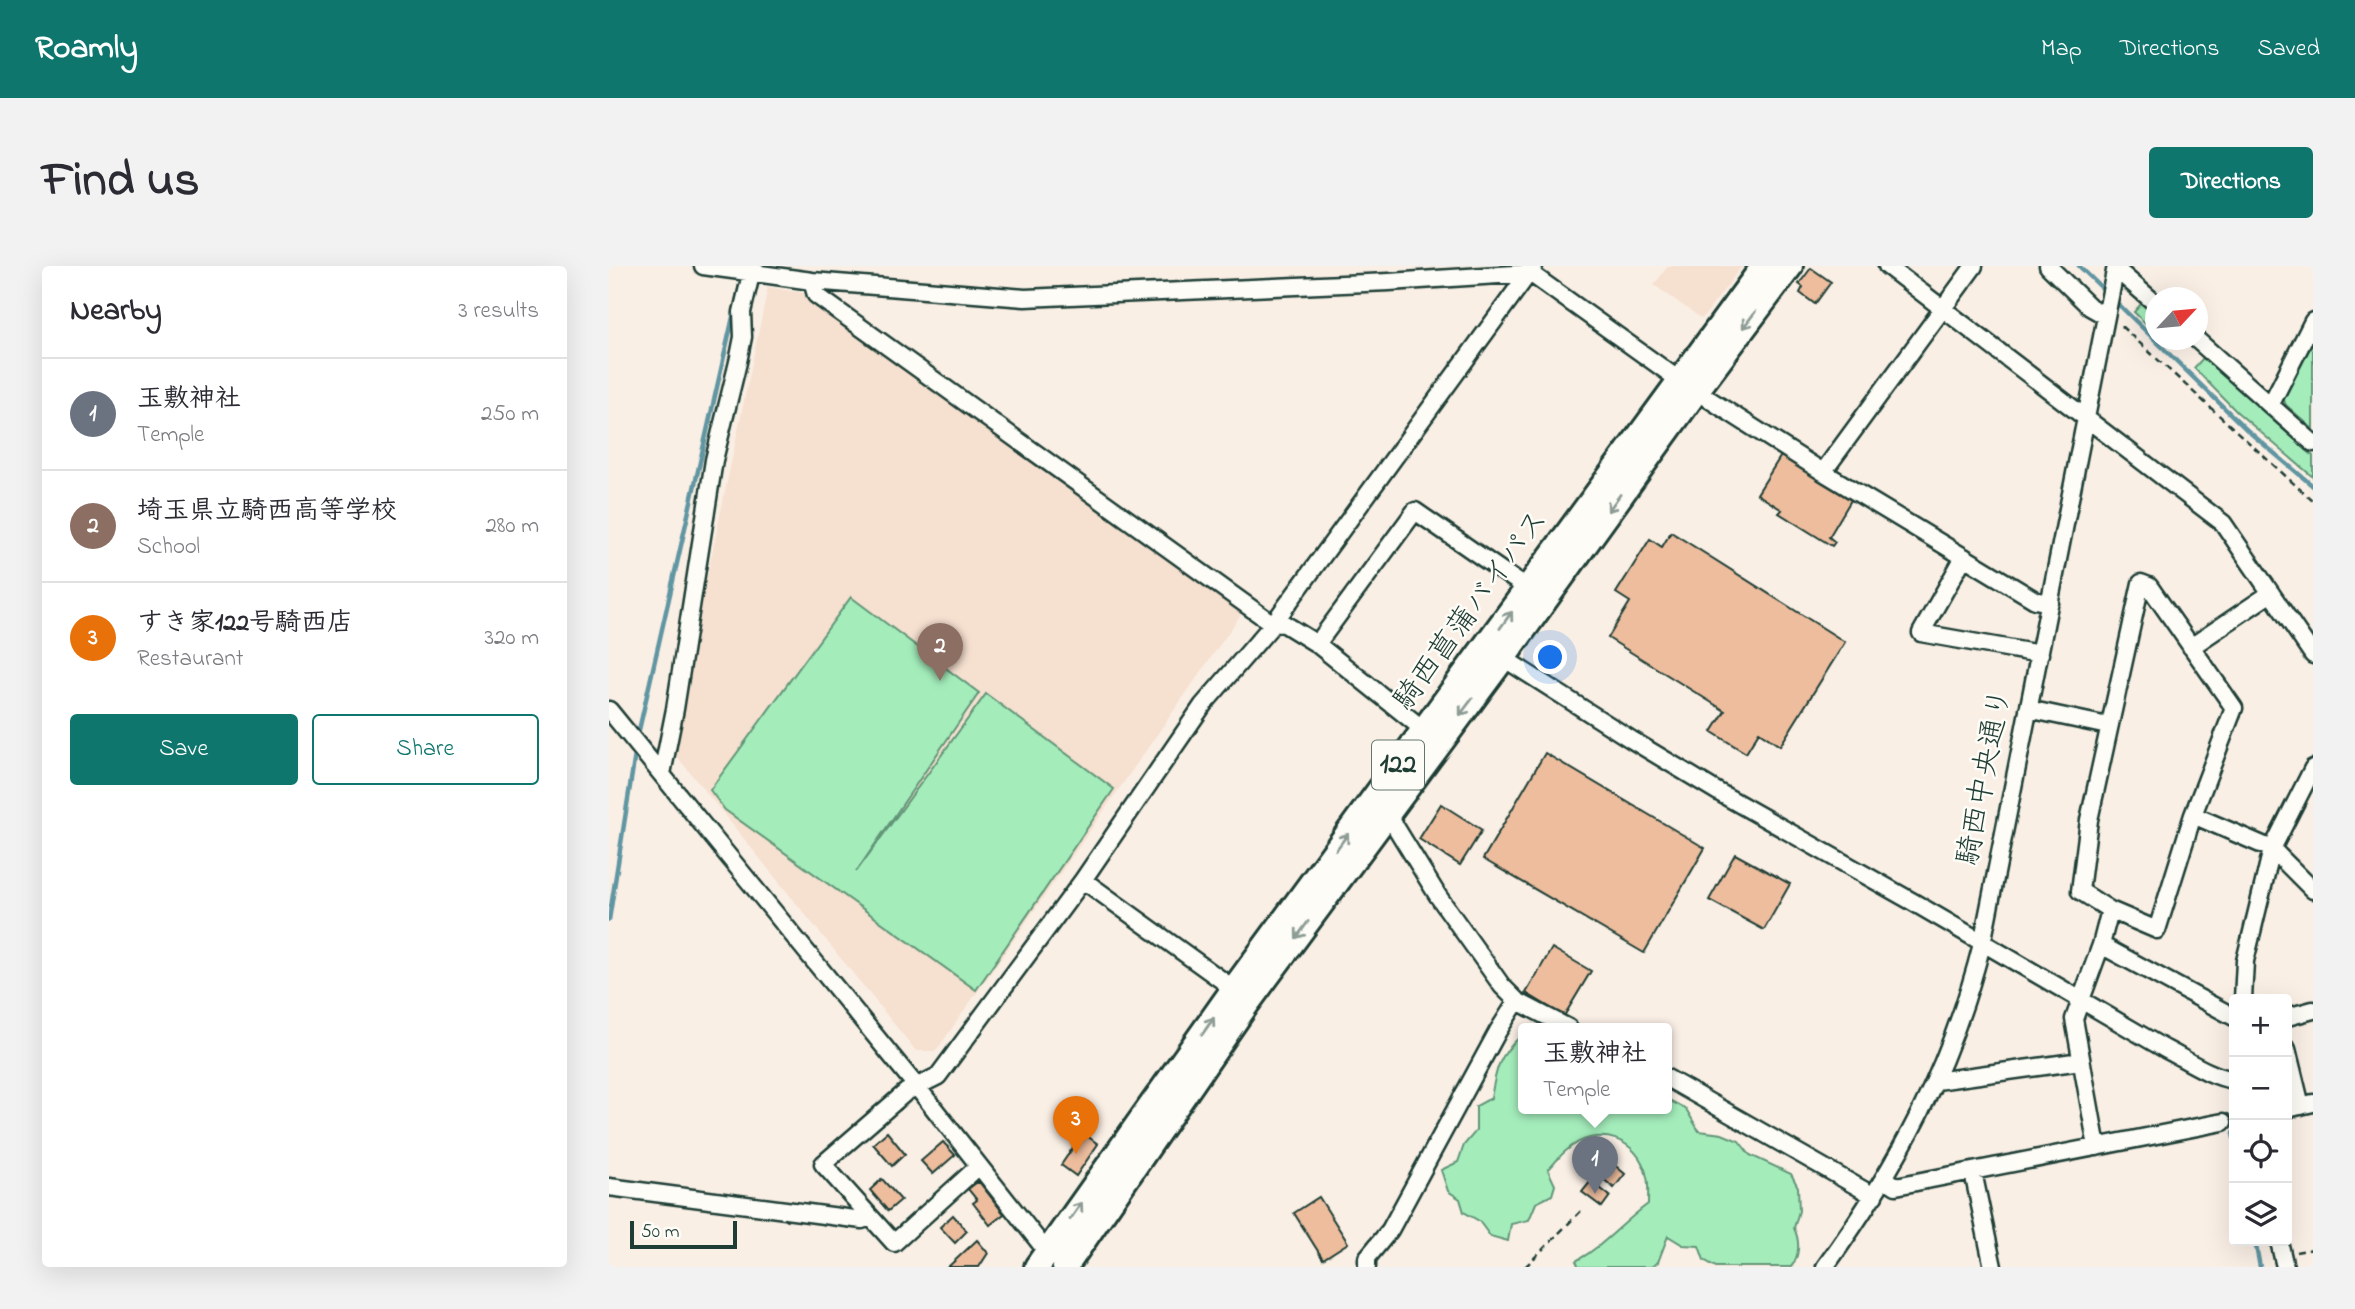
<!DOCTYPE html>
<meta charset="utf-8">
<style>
body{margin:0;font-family:"Indie Flower","Klee One",sans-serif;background:#f2f2f3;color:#2b2b33}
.controls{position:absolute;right:21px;bottom:21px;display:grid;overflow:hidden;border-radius:7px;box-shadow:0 7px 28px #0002}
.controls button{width:63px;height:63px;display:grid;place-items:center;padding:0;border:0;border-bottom:2px solid #e1e1e2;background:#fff;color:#2b2b33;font:35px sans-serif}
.compass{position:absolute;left:1536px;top:21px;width:63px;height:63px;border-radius:50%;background:#fff;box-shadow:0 7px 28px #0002;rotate:64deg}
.scale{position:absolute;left:21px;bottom:18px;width:107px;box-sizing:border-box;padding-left:7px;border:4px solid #1f3d34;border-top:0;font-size:19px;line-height:24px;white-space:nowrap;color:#1f3d34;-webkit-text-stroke:5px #fdfcf7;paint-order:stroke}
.you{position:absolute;left:942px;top:392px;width:24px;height:24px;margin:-18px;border:5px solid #fff;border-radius:50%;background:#1a73e8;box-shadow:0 0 0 10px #1a73e833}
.badge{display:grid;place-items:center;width:46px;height:46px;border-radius:50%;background:#0f766e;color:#fff;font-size:23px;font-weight:700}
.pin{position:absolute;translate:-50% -58px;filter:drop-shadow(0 2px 4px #0008)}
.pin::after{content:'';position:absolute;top:37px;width:24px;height:21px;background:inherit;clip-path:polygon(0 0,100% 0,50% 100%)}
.popup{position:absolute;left:909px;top:757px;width:154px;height:91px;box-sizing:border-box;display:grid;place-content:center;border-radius:7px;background:#fff;filter:drop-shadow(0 2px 5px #0005);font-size:23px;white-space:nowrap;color:#7c7c81}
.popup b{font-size:26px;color:#2b2b33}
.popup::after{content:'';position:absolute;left:50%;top:100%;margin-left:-14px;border:14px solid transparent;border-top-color:#fff}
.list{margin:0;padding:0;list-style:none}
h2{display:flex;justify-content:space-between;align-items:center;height:91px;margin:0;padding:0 28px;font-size:30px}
h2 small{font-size:23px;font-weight:400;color:#7c7c81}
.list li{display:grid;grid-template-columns:46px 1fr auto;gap:21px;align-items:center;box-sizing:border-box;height:112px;padding:0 28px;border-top:2px solid #e1e1e2}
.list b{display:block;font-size:26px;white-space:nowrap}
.list p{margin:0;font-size:23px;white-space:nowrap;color:#7c7c81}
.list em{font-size:23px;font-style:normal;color:#7c7c81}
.actions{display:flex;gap:14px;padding:21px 28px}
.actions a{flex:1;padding:16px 0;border:2px solid #0f766e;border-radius:7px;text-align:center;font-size:24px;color:#0f766e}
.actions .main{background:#0f766e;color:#fff}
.icon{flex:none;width:38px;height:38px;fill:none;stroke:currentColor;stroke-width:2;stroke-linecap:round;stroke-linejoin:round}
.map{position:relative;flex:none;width:1704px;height:1001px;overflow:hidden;border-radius:7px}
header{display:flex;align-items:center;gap:42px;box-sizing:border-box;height:98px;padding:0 35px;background:#0f766e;color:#fff}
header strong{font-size:33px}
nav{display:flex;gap:38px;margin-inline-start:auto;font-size:24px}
.intro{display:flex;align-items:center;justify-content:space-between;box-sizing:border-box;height:168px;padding:0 42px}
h1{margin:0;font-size:49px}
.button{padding:18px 32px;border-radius:7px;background:#0f766e;color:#fff;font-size:24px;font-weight:700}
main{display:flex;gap:42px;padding:0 42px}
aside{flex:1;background:#fff;border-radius:7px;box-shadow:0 7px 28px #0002}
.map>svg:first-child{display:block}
</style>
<header>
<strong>Roamly</strong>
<nav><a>Map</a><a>Directions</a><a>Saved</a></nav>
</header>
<div class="intro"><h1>Find us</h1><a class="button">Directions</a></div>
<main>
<aside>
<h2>Nearby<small>3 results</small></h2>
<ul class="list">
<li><span class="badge" style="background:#6b7280">1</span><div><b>玉敷神社</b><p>Temple</p></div><em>250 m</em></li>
<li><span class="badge" style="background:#8d6e63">2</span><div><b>埼玉県立騎西高等学校</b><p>School</p></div><em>280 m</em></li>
<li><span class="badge" style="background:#e8710a">3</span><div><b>すき家122号騎西店</b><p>Restaurant</p></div><em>320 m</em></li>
</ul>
<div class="actions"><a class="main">Save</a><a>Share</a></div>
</aside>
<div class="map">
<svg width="1704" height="1001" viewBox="0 0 1704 1001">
<rect width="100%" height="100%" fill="#faefe5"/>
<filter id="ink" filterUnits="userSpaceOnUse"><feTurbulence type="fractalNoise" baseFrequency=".0143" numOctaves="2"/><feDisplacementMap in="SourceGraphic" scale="14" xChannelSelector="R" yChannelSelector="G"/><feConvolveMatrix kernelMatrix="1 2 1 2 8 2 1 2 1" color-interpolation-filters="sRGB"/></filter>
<g filter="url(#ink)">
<path fill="#f6e0d0" d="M1059 0H1133L1093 53 1045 19Z
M159 21 194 27 633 347 327 785H307L62 483Z"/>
<path fill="#a4edbb" stroke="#629578" stroke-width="2" d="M1533 37 1546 48V67L1525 46Z
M1704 70V163L1677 139 1673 129Z
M1595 91 1704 190V211L1628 146 1585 102Z
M242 331 370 427 247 606 377 428 505 523 367 724 116 544 101 524Z
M912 770H914V842H1058V833L1077 843 1090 865 1113 868 1130 875 1141 889 1182 908 1189 921 1190 945 1185 962C1191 975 1191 990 1182 1001H1107L1095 994 1090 980 1074 979 1059 970 1049 996 1042 1001H970L967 995C996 979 1013 957 1039 938 1039 929 1040 919 1038 911 1030 872 988 858 958 884 951 889 945 898 939 904L946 919 943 929 927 937 920 954 902 958 899 975 881 970 870 955 855 946 851 933 839 925 832 904 849 896 855 879 867 865V840L882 832C887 803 889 790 912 770Z"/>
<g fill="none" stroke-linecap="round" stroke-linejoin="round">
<path stroke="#6095a2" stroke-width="4.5" d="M1470 0 1497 26
M1503 32 1639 165 1704 220
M128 33 133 11
M28 473 126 42
M0 654 27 482
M1624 867 1625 872
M1646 975 1651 1001"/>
</g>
<path fill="#edbd9e" stroke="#1f3d34" stroke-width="2" d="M1202 2 1222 16 1206 38 1191 27 1194 21 1190 18Z
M1173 188 1242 234 1220 271 1226 276 1223 280 1170 247 1173 244 1148 228Z
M1062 266 1236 376 1171 480 1150 466 1137 487 1103 466 1116 445 999 372 1021 336 1007 327 1041 273 1053 281Z
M936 487 1096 582 1035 687 874 593Z
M832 538 873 564 851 599 810 573Z
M1126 588 1181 618 1155 664 1100 634Z
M943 682 982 705 955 750 917 727Z
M278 866 296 888 283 900 264 878Z
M474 867 489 878 467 910 452 899Z
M334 876 346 889 324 908 312 895Z
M1003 897 1016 908 1005 922 992 911Z
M273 913 292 934 279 945 261 924Z
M982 915 1001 930 993 941 973 926Z
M367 917H371L395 948 381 959 364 937 368 934 359 923Z
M710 931 739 977 714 993 685 947Z
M344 949 358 965 346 977 331 961Z
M368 974 379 987 370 1001H339Z"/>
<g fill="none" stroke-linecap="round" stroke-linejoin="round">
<g stroke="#1f3d34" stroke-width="21">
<path id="minor" d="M94 0 203 15 416 32 780 16 921 7 1070 114
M1278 0 1614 257 1704 389
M1439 0 1481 41 1497 50
M1507 3 1546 37
M203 15 207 29 664 358 674 357 708 378 815 464
M1588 74 1704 177
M1087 125 1214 206 1426 334 1441 337
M1662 138 1704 55
M1214 206 1365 0
M1355 291 1312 367 1431 388
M1532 317 1540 320 1625 442 1584 549 1548 664 1501 644 1471 625 1480 554Z
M708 378 806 245 919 323
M1582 381 1662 327
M888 388 1023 474 1111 527 1304 636 1556 783C1578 794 1600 810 1625 814
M1419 443 1499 460
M0 444 308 821 442 991
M53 508 66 443 105 194 129 96 134 71 133 46 144 0
M778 547 829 630 893 720 908 735 960 762
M1584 549 1663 583 1704 624
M474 614 625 723
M1492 679 1625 751
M1634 733 1636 695 1663 583 1704 502
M1678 751 1704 744
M1678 783 1692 840
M1058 812 1265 930
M1327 815 1472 795
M1678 843 1704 837
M1488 881 1465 753 1492 679 1501 644
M370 900 285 977 214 898 297 826 329 810 474 614 594 439 664 358 925 0
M1364 906 1384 1001
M1275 912 1287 920 1614 856
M0 921 253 954 261 951
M1670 975 1676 1001
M758 1001V992L781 964 889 765 908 735
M1216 1001C1290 898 1342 801 1373 678L1507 0"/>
</g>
<g stroke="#1f3d34" stroke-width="30">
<path id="highway" d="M428 1001 625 723 1155 0
M456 1001 639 736 894 392 1087 125 1181 0"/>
</g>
<path stroke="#1f3d34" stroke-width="2.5" stroke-dasharray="7 5" stroke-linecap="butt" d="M1512 60 1704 235
M1687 986 1704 983
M916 1001 972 945"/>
<use href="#minor" stroke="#fdfcf7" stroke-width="16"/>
<use href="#highway" stroke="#fdfcf7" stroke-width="24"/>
</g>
<defs><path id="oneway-shaft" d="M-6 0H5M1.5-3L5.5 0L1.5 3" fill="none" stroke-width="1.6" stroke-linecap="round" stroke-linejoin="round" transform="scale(1.75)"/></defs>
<g stroke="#8e9c96">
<use href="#oneway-shaft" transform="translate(1140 54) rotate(127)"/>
<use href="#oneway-shaft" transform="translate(1005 237) rotate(126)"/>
<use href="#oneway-shaft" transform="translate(897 354) rotate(-54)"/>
<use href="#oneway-shaft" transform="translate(857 441) rotate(127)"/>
<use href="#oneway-shaft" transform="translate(733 576) rotate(-54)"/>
<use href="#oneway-shaft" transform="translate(693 664) rotate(126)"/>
<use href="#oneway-shaft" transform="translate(599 760) rotate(-55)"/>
<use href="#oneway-shaft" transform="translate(467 945) rotate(-55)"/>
</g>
</g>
<g text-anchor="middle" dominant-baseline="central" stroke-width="5" stroke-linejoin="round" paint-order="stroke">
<rect fill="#fdfcf7" stroke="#62766e" stroke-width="2" x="763" y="474.5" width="52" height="49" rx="5"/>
<g font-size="28" font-weight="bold" fill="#1f3d34">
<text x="789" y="499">122</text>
</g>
<g font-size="30" fill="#1f3d34" stroke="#fdfcf7">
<text transform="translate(863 345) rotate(-54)">騎西菖蒲バイパス</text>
<text transform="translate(1377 511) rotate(-79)">騎西中央通り</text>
</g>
</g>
</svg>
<div class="controls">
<button>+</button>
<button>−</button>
<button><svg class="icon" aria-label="locate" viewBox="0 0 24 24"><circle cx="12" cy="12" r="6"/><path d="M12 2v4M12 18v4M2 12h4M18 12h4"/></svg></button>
<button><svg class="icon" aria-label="layers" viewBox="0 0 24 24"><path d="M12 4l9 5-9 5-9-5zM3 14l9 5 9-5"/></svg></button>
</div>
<svg class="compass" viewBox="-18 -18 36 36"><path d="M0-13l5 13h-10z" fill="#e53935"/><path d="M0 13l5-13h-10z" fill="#7c7c81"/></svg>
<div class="scale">50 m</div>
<div class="you"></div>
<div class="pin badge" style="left:986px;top:928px;background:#6b7280">1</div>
<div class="popup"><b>玉敷神社</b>Temple</div>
<div class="pin badge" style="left:331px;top:415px;background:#8d6e63">2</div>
<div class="pin badge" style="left:467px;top:888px;background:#e8710a">3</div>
</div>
</main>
